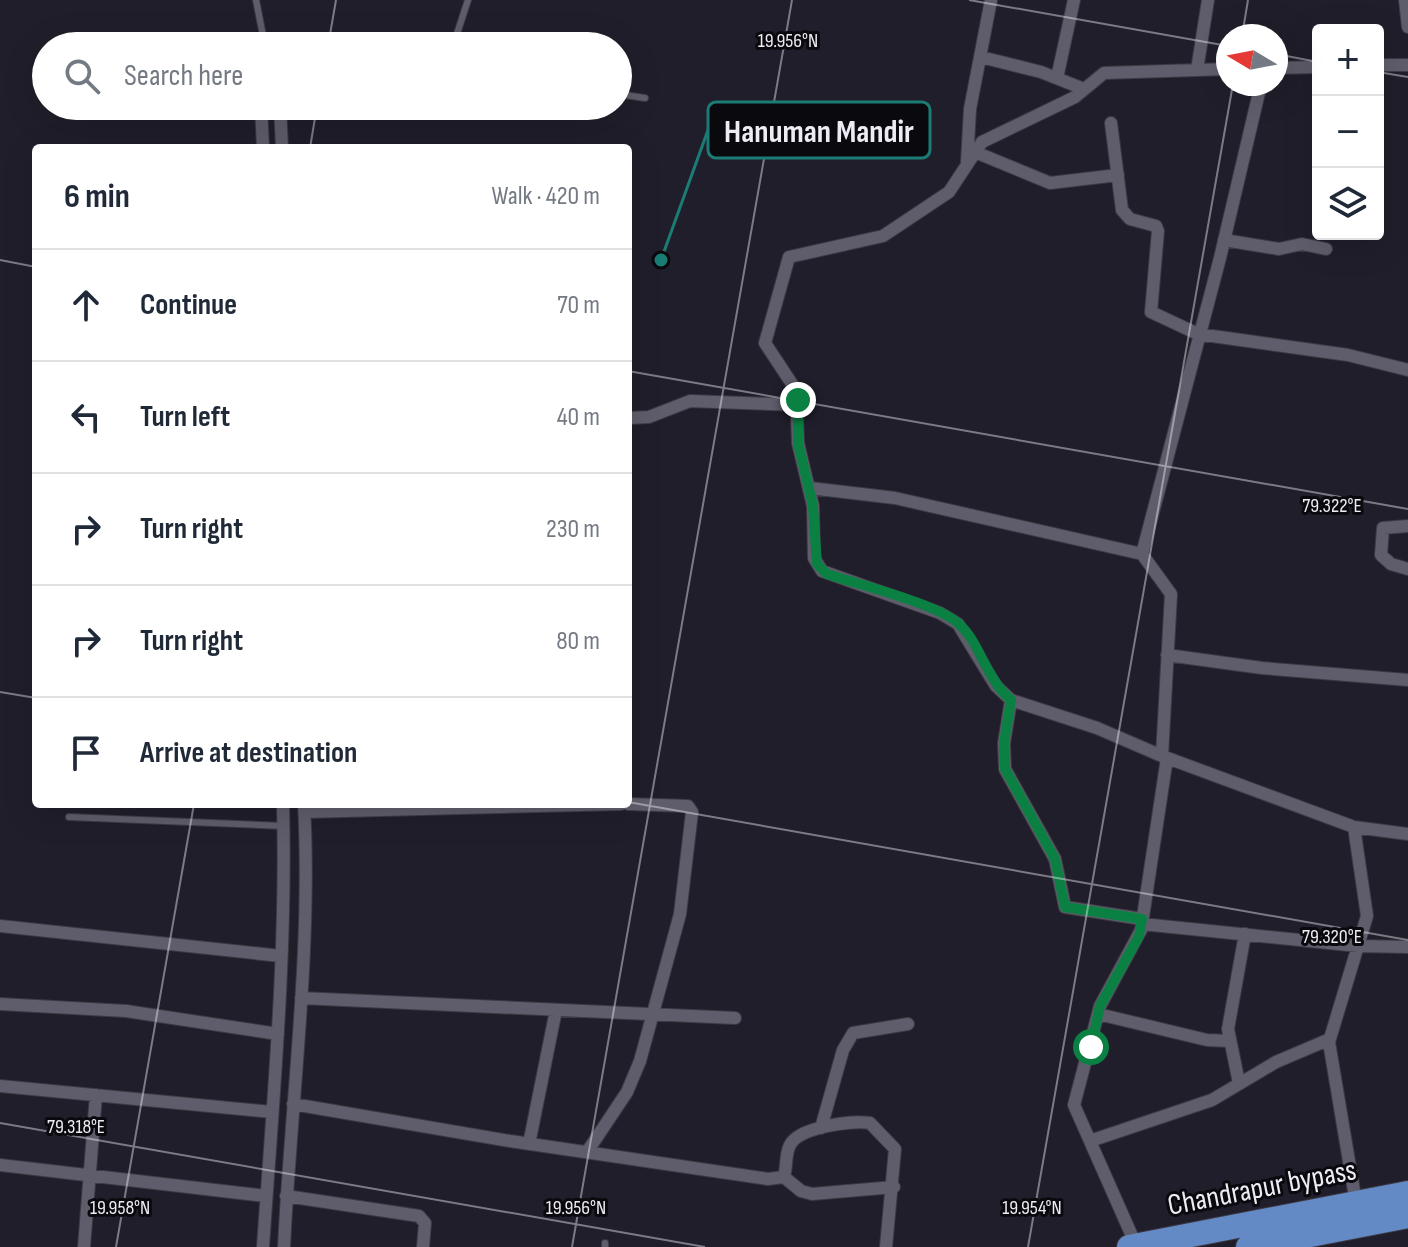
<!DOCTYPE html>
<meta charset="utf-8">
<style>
body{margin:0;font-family:"Sofia Sans Condensed",sans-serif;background:#f2f2f3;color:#1f2937}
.controls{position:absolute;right:24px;top:24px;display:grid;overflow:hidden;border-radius:8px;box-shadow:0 8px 32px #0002}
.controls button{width:72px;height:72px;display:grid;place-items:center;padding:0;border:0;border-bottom:2px solid #e0e1e3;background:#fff;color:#1f2937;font:40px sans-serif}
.compass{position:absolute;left:1216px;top:24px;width:72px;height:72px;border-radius:50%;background:#fff;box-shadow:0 8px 32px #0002;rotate:280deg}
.stop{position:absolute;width:24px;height:24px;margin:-18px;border:6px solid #0b8043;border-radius:50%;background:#fff}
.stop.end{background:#0b8043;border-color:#fff;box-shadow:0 2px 8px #0008}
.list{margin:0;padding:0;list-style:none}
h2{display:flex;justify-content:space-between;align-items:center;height:104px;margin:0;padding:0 32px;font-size:34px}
h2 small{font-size:26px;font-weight:400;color:#747a83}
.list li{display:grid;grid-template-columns:52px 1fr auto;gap:24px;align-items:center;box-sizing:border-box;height:112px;padding:0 32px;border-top:2px solid #e0e1e3}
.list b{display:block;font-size:30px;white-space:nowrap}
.list em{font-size:26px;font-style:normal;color:#747a83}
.icon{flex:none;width:44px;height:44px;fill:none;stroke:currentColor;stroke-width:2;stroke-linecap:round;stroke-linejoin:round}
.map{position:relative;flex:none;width:1408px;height:1247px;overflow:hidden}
.search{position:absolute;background:#fff;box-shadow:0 8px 32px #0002;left:32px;top:32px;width:600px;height:88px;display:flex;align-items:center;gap:20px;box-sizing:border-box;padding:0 28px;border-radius:44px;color:#747a83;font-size:30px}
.panel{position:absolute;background:#fff;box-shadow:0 8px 32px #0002;left:32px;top:144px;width:600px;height:664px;border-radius:8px}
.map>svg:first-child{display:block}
</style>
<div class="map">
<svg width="1408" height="1247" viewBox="0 0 1408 1247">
<rect width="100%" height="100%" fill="#201e2a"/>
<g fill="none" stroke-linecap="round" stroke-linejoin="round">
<g stroke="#3c3a44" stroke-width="8">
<path id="lane" d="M256 0 265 46
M453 46 468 0
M618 94 645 98
M69 817 284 826
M605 1243V1247"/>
</g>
<g stroke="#3c3a44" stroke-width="14">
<path id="street" d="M1405 0 1408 27
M981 57 1041 72 1084 89
M1378 65H1408
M1276 68 1318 67
M1197 70 1208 0
M1057 78 1074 0
M1261 84 1220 258 1142 554 1171 594 1162 756 1354 827 1367 916 1329 1042 1356 1203
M261 106 263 148
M280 106 282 148
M1111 123 1122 210 1130 219 1156 226 1158 231 1151 312 1198 334 1348 355 1408 370
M975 152 1050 183 1118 175
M967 162 970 109 991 0
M1224 240 1279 249 1302 244 1326 249
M628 418 649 417 690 401 799 405
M810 488 895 498 1142 554
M1408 526 1383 528 1381 555 1391 564 1408 569
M1167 655 1262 668 1408 680
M1011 700 1004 743 1005 769 1055 859 1065 907 1142 919
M1162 756 1097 728 1011 700 996 686 958 624 940 613 822 571 814 558 813 506 798 443 796 390 765 343 789 257 883 236 949 192 982 142 1075 97 1104 73 1228 69
M305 812 621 804
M1354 827 1408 834
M1142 924 1358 946 1408 947
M0 926 281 956
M301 998 735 1018
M0 1004 126 1011 278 1034
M1098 1014 1207 1040 1229 1041
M1239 1083 1228 1029 1245 934
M0 1086 272 1112
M293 1104 510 1141 768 1179 784 1177C787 1167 785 1154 790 1145 799 1127 852 1120 870 1123L895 1149 886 1247
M821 1128 843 1050 853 1033 908 1024
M1090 1141 1212 1100 1276 1062 1330 1039
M529 1144 556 1010
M587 1152 627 1092 640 1061 680 914 692 812 688 806 628 804
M0 1165 266 1196
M784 1177 801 1191 812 1194 894 1187
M286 1196 419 1216 425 1223 423 1247
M1136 1245 1074 1105 1100 1006 1141 930 1167 758
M84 1247 96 1095
M263 1247C273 1100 287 952 283 804
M284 1247C291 1100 312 952 304 804"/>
</g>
<g stroke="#3c3a44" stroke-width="26">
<path id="highway" d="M1129 1247 1408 1193
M1248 1247 1408 1216"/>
</g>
<use href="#lane" stroke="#5f5d6b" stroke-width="6"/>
<use href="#street" stroke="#5f5d6b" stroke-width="12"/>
<use href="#highway" stroke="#648ac6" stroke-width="24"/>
</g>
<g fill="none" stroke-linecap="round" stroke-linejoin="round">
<path stroke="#0b8043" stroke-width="10" d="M798 400V443L813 506 817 564 827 574C859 585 936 603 959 624 981 644 984 676 1011 700L1004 743 1005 769 1055 859 1065 907 1142 919 1139 936 1100 1006 1091 1047"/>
</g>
<path fill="none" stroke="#edecf4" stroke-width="2" stroke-opacity="0.45" d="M969 0 1228 46M1242 36 1248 0M328 46 336 0M1276 54 1318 62M1378 72 1408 77M310 148 317 106M0 260 36 267M628 371 1408 509M0 692 36 698M628 802 1408 940M0 1123 705 1247M116 1247 194 804M572 1247 792 0M1028 1247 1233 84"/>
<g text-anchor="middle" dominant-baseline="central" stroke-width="6" stroke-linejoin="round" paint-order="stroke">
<g font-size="30" fill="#edecf4" stroke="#0a090e">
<text transform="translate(1262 1188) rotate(-11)">Chandrapur bypass</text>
</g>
</g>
<g font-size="20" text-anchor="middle" fill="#edecf4" stroke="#0a090e" stroke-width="6" stroke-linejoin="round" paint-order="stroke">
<text x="788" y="47">19.956°N</text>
<text x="1332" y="512">79.322°E</text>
<text x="1332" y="943">79.320°E</text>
<text x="76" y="1133">79.318°E</text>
<text x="120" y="1214">19.958°N</text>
<text x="576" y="1214">19.956°N</text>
<text x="1032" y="1214">19.954°N</text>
</g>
<path fill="none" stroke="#1a7c75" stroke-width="3" d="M661 260L708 130"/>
<circle fill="#1a7c75" stroke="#0a090e" stroke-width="3" cx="661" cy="260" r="8"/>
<rect fill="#0a090e" stroke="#1a7c75" stroke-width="3" x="708" y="102" width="222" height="56" rx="8"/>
<g font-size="32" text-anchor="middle" font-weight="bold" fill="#edecf4">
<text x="819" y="142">Hanuman Mandir</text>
</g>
</svg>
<div class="controls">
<button>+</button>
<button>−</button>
<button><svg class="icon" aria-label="layers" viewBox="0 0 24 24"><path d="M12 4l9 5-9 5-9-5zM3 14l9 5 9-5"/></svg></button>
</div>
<svg class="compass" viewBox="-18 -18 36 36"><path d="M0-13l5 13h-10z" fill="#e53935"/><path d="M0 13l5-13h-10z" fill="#747a83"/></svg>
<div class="stop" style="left:1091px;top:1047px"></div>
<div class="stop end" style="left:798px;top:400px"></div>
<div class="search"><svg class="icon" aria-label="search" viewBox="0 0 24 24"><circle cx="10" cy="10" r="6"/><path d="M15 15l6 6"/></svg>Search here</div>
<section class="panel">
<h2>6 min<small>Walk · 420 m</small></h2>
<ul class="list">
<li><svg class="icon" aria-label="ahead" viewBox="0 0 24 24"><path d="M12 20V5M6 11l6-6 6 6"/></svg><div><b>Continue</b></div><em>70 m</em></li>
<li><svg class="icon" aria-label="left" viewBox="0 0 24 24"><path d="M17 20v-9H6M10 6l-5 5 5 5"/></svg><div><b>Turn left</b></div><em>40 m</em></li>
<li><svg class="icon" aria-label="right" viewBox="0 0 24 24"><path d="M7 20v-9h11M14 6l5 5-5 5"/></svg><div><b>Turn right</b></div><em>230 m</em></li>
<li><svg class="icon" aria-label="right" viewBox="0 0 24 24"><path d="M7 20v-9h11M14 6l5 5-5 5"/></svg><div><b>Turn right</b></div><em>80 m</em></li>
<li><svg class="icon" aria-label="arrive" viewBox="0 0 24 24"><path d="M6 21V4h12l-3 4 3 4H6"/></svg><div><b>Arrive at destination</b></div></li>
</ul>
</section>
</div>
